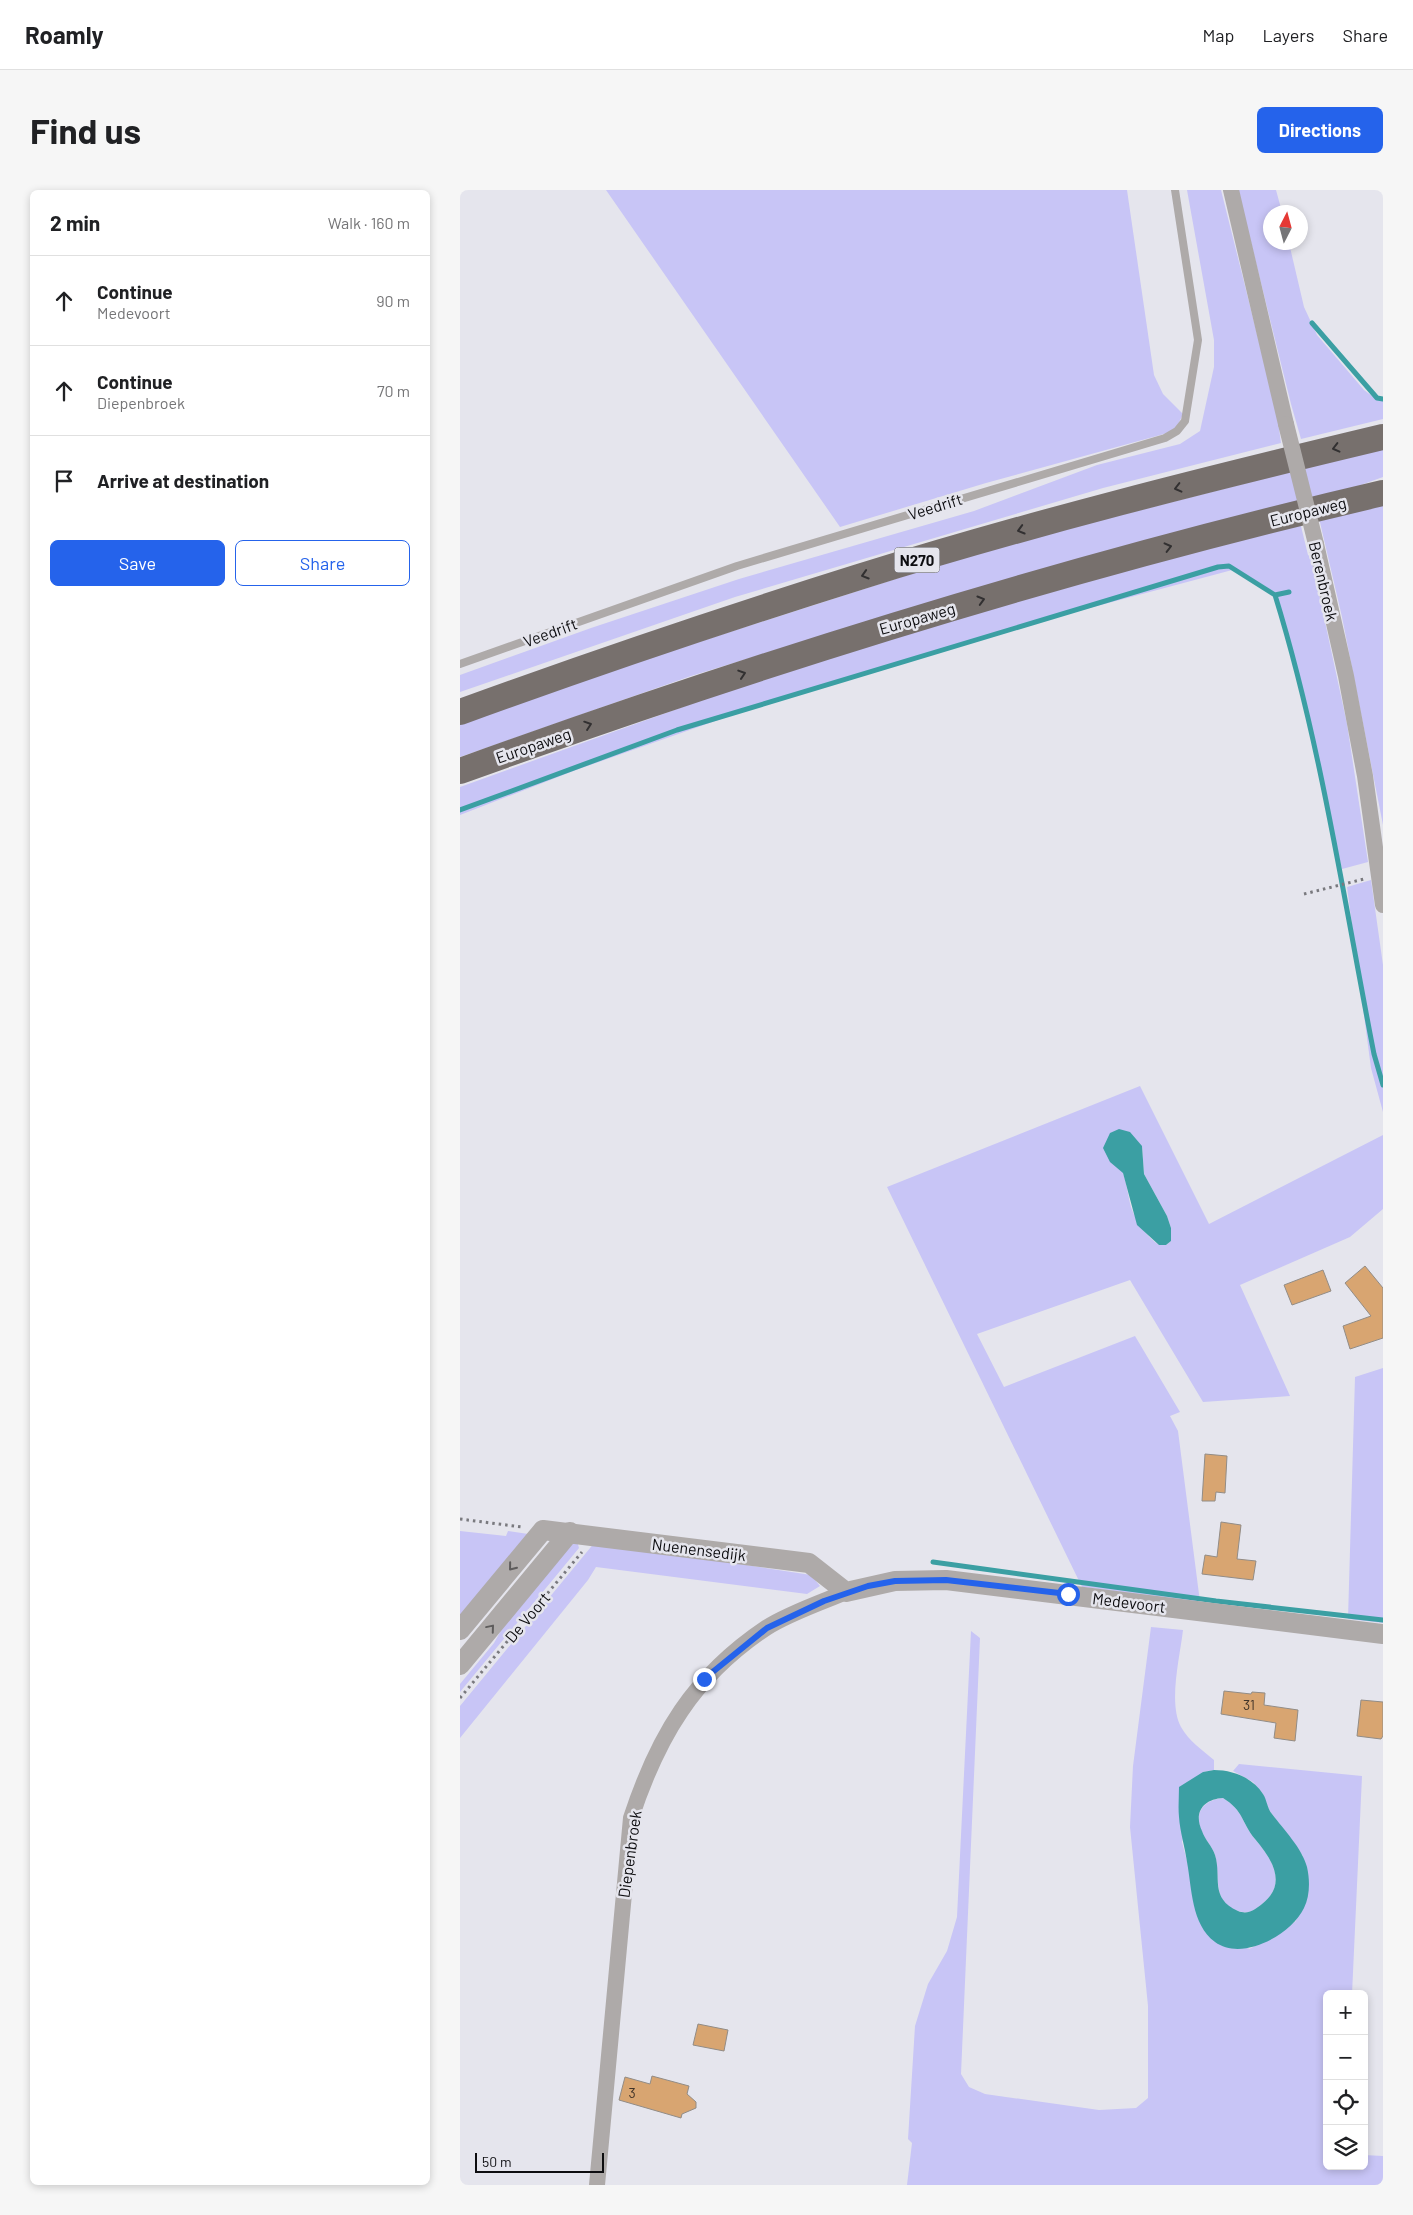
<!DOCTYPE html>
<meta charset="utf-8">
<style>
body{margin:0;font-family:Barlow,sans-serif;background:#f6f6f6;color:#202124}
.controls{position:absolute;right:15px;bottom:15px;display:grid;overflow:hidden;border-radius:8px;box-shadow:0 2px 8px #0003}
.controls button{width:45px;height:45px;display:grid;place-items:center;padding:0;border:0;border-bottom:1px solid #e0e0e0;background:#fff;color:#202124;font:25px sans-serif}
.compass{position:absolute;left:803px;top:15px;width:45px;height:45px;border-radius:50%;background:#fff;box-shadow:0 2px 8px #0003;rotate:6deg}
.scale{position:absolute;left:15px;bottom:12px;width:129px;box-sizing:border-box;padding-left:5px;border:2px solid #0d0d10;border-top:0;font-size:14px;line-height:18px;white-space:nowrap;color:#0d0d10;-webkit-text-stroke:4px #e5e5ed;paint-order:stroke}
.stop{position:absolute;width:15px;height:15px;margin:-11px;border:4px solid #2563eb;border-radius:50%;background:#fff}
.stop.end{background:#2563eb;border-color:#fff;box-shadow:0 1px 5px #0008}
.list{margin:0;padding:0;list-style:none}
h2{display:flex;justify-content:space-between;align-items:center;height:65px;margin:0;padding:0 20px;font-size:21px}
h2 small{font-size:16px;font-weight:400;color:#757577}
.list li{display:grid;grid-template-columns:32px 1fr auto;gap:15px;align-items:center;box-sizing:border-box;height:90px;padding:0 20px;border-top:1px solid #e0e0e0}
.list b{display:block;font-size:19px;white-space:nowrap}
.list p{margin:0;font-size:16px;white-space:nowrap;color:#757577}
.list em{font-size:16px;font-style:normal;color:#757577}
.actions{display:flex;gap:10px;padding:15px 20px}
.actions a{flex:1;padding:11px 0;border:1px solid #2563eb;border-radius:8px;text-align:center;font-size:18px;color:#2563eb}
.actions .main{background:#2563eb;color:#fff}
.icon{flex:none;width:28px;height:28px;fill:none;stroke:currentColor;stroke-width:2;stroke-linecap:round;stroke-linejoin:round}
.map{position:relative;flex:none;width:923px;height:1995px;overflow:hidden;border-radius:8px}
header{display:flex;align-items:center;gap:30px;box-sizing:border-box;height:70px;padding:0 25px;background:#fff;border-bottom:1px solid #e0e0e0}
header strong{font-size:24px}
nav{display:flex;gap:28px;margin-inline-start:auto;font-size:18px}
.intro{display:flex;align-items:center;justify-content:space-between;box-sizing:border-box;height:120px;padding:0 30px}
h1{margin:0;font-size:35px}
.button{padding:12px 22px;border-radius:8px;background:#2563eb;color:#fff;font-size:18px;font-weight:700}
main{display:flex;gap:30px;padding:0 30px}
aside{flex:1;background:#fff;border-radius:8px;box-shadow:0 2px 8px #0003}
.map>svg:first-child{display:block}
</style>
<header>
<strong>Roamly</strong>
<nav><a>Map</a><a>Layers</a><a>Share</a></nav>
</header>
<div class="intro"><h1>Find us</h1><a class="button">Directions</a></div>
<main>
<aside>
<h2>2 min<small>Walk · 160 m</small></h2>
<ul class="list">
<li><svg class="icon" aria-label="ahead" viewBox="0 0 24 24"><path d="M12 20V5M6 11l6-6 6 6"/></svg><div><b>Continue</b><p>Medevoort</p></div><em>90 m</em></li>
<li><svg class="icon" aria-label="ahead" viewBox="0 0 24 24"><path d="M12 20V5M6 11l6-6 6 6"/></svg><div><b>Continue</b><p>Diepenbroek</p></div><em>70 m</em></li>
<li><svg class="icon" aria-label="arrive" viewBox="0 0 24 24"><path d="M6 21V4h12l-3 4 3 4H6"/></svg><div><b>Arrive at destination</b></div></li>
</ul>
<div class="actions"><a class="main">Save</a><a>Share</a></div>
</aside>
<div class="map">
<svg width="923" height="1995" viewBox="0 0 923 1995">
<rect width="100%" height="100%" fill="#e5e5ed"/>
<path fill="#c8c5f6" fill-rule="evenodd" d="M146 0H667L694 185 703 204 723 224 716 239 704 244 526 293 380 337Z
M727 0H761L817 224 821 253 643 298 275 407 0 502V485L131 438 279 389 514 321 637 275 720 254 740 241 754 177V150Z
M778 0H816L822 22H811V52L829 53 844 117 857 145 904 200 916 209 923 211V229L841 249 831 214Z
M923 258V287L862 309 382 440 231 486 0 567V530L33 518 532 358Z
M923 314V635L882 427 859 328Z
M840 332 848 365 851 367 887 534 908 672 882 679 818 407 805 396 776 379 622 420 295 517 116 580 0 625V597L420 446Z
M911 690 923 775V922L911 878 887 697Z
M680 896 749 1034 923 945V1019L890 1047 780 1095 830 1206 743 1212 670 1090 517 1144 544 1197 675 1146 720 1222 710 1226 718 1241 740 1412 622 1397 427 997ZM682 956 684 984 707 1026 711 1038V1051L706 1055H699C687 1047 676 1032 671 1017 668 1006 667 994 663 983Z
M923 1178V1433L888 1429 895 1187Z
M0 1341 46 1346 48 1341 75 1345 0 1426Z
M117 1351 119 1358 0 1502V1494L34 1453 57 1412 99 1363Z
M135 1352 351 1385 360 1396 347 1404 136 1377 128 1390 0 1548V1516Z
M691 1437 723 1440C720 1467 708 1513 721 1537 729 1551 742 1560 754 1570V1580L743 1582 722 1652 727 1671 789 1759 815 1746 836 1731 843 1666 809 1620 803 1604 793 1592 773 1581 779 1574 902 1586 892 1804H867V1976H904V1965L923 1966V1995H447L452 1953 448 1949 455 1836 468 1794 487 1761 497 1727 511 1441 520 1448 501 1884 509 1897 525 1904 639 1920 676 1918 688 1908V1816L670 1637 673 1576Z
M763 1608C784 1621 781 1632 795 1649 812 1669 828 1694 802 1714 795 1720 791 1723 782 1722 750 1715 761 1686 755 1665 752 1656 745 1650 742 1642 733 1622 744 1610 763 1608Z"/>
<path fill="#3b9fa3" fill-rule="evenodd" d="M659 939 670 942 682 956 684 984 707 1026 711 1038V1051L706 1055H699L677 1035 663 983 650 972 643 958 650 943Z
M754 1580C772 1580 792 1587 803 1604 807 1610 807 1618 812 1624 824 1640 842 1658 847 1677 850 1690 850 1706 844 1718 831 1745 782 1772 755 1752 731 1734 732 1698 727 1672 725 1657 720 1642 719 1627 718 1617 719 1607 719 1597L743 1582ZM763 1608C784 1621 781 1632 795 1649 812 1669 828 1694 802 1714 794 1720 788 1725 778 1721 749 1708 762 1687 755 1665 752 1656 745 1650 742 1641 733 1622 744 1609 763 1608Z"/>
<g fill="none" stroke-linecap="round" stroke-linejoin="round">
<path stroke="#3b9fa3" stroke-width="5" d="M852 133 917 208 923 209
M829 402 815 405C861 554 884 711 914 864L923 895
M0 620 217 540 758 377 769 376 815 405
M473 1372 756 1411 923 1430"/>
</g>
<path fill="#d8a571" stroke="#928c86" d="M905 1076 923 1098V1148L890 1159 883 1136 911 1126 885 1093Z
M863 1080 871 1101 832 1115 824 1095Z
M745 1264 767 1266 765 1303 756 1302 755 1311H742Z
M761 1332 781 1335 777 1369 796 1371 793 1390 742 1384 745 1365 757 1367Z
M764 1501 791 1504 792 1502 805 1503 804 1515 838 1520 835 1551 814 1548 816 1533 761 1524Z
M901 1510 923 1512V1546L921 1549 897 1546Z
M238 1834 268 1840 264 1861 233 1855Z
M192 1886 229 1896 227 1904 236 1912V1918L222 1924 221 1928 159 1910 165 1887 190 1894Z"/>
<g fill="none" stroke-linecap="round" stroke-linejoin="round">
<path stroke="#79797e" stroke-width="3" stroke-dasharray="2.5 4" stroke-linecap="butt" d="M844 704 904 689
M0 1329 62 1337
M0 1508 122 1362"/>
<path stroke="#aeaaa9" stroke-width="8" d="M0 474 277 376 705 248 717 241 725 231 738 150 715 0"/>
<path stroke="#aeaaa9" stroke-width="16" d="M771 0 826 234
M856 354 886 486 905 586 923 715
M137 1995 171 1628C198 1546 233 1487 306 1438 327 1424 362 1412 386 1402"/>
<path stroke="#aeaaa9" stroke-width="20" d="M0 1440 83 1340 349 1373 386 1402 435 1391 486 1390 923 1444
M0 1475 110 1342"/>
<path stroke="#77706d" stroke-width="26" d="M0 522C132 474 265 429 399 387 572 333 747 289 923 247
M0 581C302 472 610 376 923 303"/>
<path stroke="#aeaaa9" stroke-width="16" d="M826 234 856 354"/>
</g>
<defs><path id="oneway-chevron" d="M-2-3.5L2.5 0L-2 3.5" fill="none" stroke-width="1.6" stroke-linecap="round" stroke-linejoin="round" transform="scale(1.25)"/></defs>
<g stroke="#323031">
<use href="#oneway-chevron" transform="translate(876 258) rotate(166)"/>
<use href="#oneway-chevron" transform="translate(718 298) rotate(166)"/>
<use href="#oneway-chevron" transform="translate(561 340) rotate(164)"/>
<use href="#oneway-chevron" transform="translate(708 357) rotate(-14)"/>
<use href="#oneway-chevron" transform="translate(405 385) rotate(163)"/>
<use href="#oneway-chevron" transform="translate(521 410) rotate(-16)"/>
<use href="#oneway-chevron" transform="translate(282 484) rotate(-18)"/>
<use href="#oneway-chevron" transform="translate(128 535) rotate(-19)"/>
</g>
<g stroke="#5e5c5c">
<use href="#oneway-chevron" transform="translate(52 1377) rotate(129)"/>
<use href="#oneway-chevron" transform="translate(31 1438) rotate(-50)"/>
</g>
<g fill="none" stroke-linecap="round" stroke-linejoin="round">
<path stroke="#2563eb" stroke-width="6" d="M244 1489 307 1438 364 1411 408 1396 435 1391 486 1390 608 1404"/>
</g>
<g text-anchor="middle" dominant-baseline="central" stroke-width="5" stroke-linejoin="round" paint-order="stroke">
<g font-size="14" fill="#403328">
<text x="789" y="1514">31</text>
<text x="172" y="1902">3</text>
</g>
<rect fill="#e5e5ed" stroke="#4e4e52" stroke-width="1" x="434.5" y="357.5" width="45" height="25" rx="4"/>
<g font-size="15" font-weight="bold" fill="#0d0d10">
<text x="457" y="370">N270</text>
</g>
<g font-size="16" fill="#0d0d10" stroke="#e5e5ed">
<text transform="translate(475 316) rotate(-17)">Veedrift</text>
<text transform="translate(848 321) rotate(-14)">Europaweg</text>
<text transform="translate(864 391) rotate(77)">Berenbroek</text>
<text transform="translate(457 428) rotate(-16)">Europaweg</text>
<text transform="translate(90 442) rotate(-20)">Veedrift</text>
<text transform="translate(73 555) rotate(-19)">Europaweg</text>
<text transform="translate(239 1359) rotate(7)">Nuenensedijk</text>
<text transform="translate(669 1412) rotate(7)">Medevoort</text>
<text transform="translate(67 1427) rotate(-50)">De Voort</text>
<text transform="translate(169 1664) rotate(-82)">Diepenbroek</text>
</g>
</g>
</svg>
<div class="controls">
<button>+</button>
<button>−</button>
<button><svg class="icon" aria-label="locate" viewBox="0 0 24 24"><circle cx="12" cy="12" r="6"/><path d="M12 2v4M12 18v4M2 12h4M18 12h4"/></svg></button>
<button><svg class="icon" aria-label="layers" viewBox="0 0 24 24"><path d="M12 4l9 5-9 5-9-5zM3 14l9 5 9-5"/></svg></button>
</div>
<svg class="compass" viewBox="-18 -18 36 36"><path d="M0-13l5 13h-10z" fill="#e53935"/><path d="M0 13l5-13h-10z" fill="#757577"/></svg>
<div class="scale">50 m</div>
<div class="stop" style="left:608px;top:1404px"></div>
<div class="stop end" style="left:244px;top:1489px"></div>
</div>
</main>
